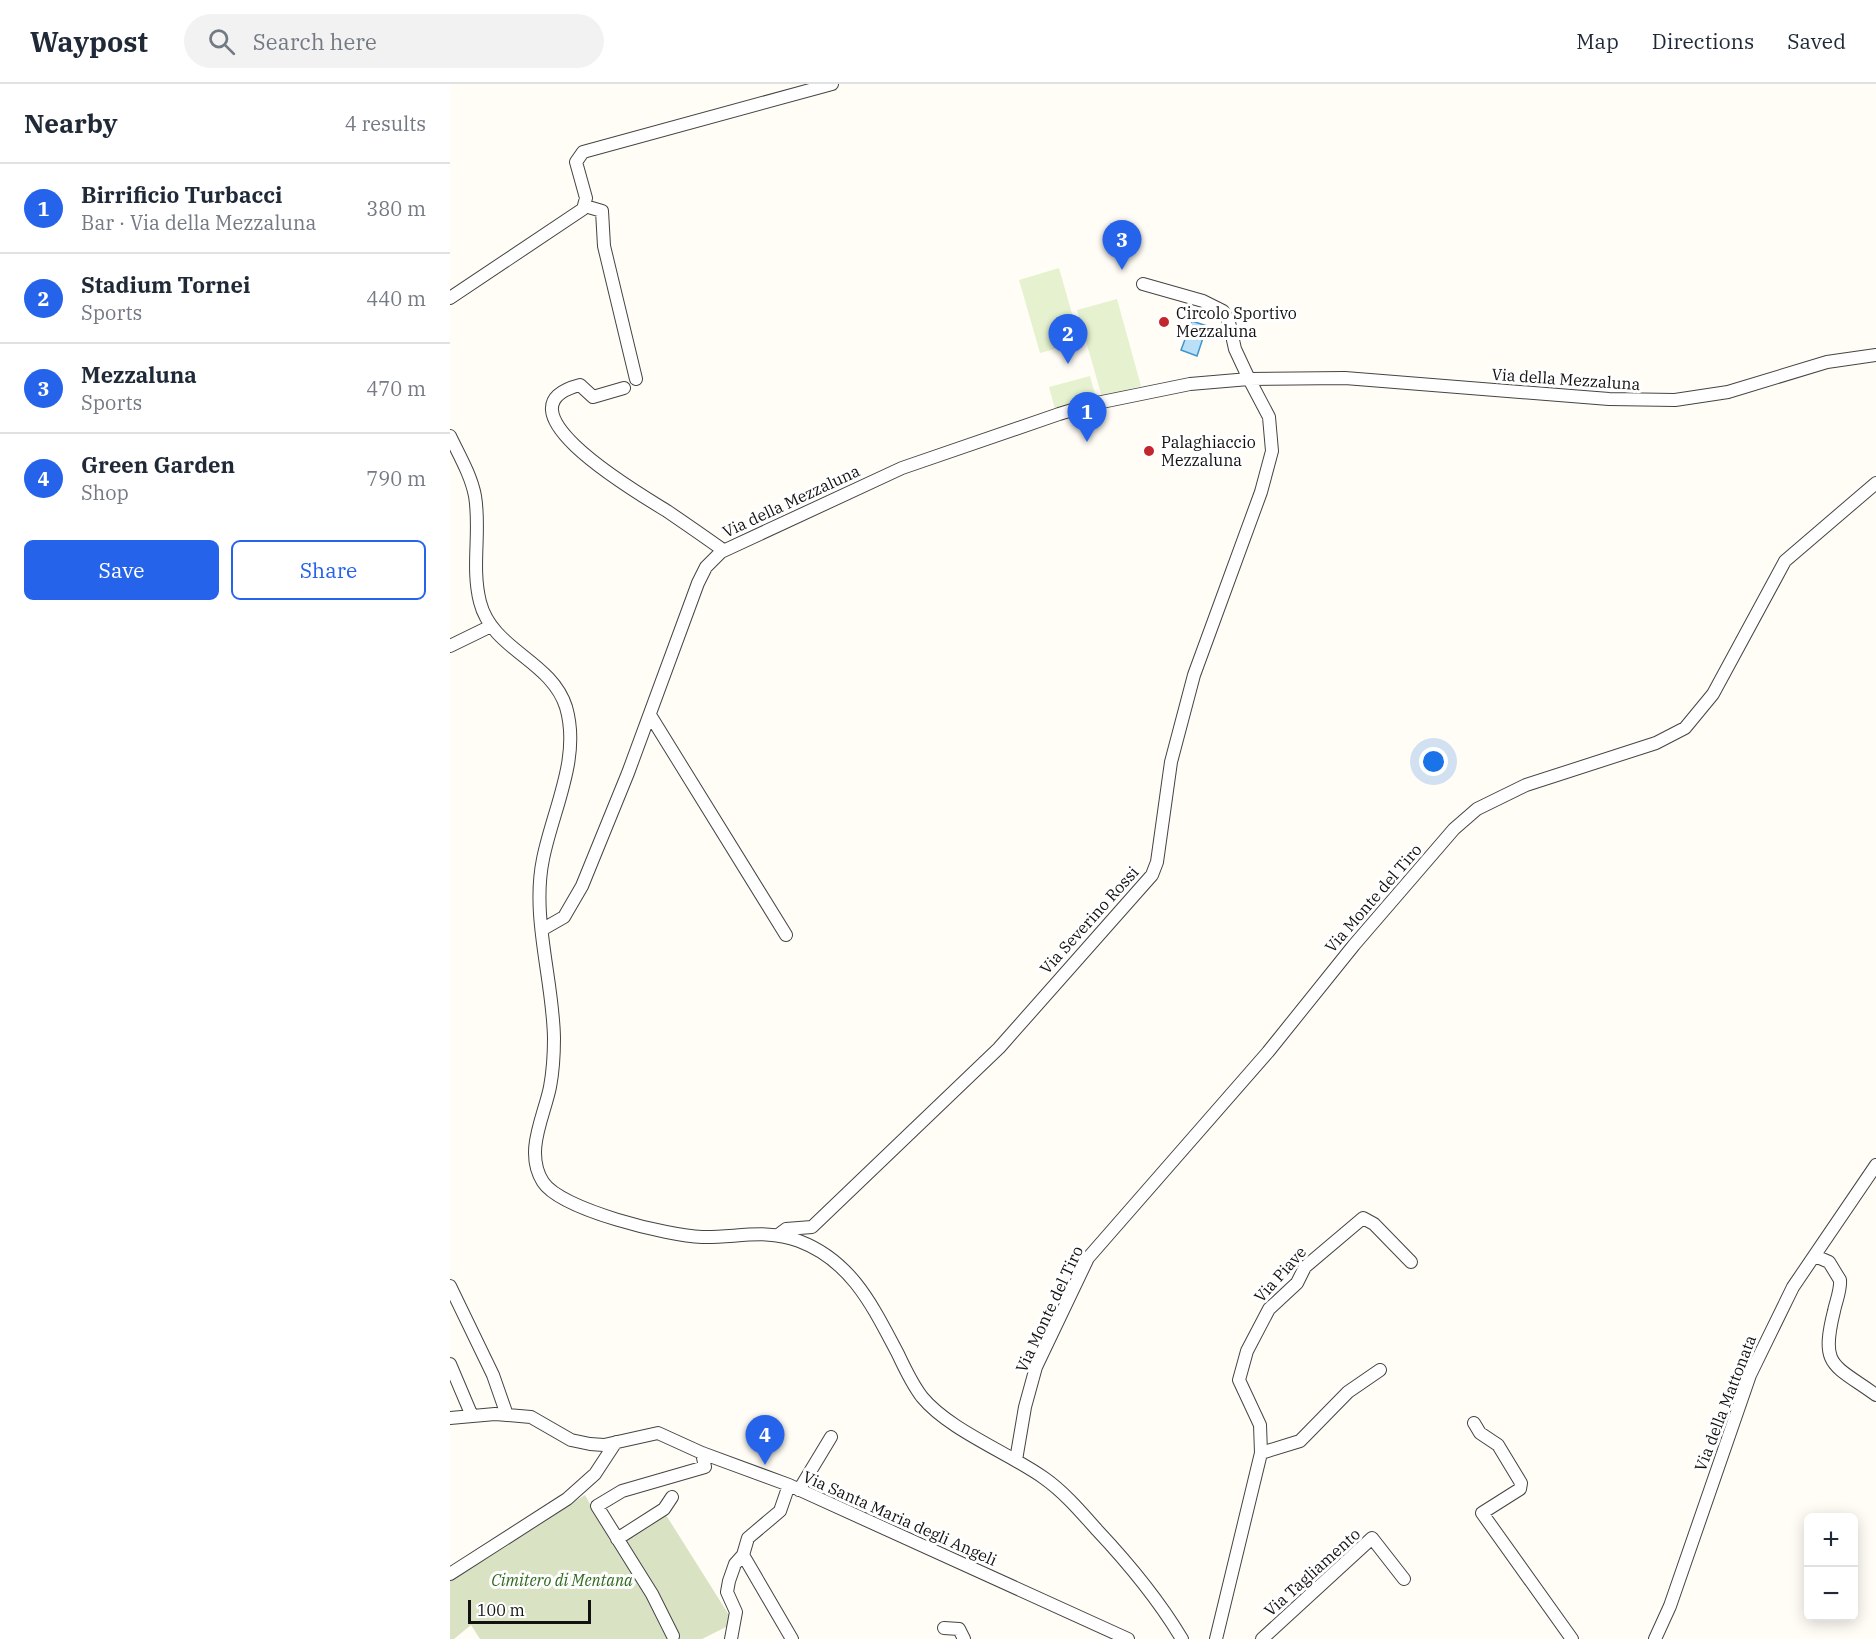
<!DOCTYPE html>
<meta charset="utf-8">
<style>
body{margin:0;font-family:"IBM Plex Serif",serif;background:#f2f2f3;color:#1f2937}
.controls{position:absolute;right:18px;bottom:18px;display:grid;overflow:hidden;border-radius:9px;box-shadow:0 3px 15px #0003}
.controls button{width:54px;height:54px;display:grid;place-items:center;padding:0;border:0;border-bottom:2px solid #e0e1e3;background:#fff;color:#1f2937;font:30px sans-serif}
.scale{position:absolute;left:18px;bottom:15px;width:123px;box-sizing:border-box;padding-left:6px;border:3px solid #111;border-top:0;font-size:16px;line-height:21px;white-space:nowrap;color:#111;-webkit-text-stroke:4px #fff;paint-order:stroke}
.you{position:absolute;left:984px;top:678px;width:21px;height:21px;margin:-15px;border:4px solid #fff;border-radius:50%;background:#1a73e8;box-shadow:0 0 0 9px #1a73e833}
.badge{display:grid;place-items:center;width:39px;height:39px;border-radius:50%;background:#2563eb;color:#fff;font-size:20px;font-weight:700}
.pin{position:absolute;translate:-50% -50px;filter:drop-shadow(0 2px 3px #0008)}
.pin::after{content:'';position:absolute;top:32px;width:21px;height:18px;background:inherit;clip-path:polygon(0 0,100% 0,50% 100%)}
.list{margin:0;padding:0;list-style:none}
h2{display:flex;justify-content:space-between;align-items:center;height:78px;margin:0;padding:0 24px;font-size:26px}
h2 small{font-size:20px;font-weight:400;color:#747a83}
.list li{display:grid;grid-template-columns:39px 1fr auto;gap:18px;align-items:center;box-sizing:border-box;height:90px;padding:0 24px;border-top:2px solid #e0e1e3}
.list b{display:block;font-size:22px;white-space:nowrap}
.list p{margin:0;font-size:20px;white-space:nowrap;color:#747a83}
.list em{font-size:20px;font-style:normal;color:#747a83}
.actions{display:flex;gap:12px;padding:18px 24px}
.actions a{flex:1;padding:14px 0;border:2px solid #2563eb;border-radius:9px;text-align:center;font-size:21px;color:#2563eb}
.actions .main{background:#2563eb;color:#fff}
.icon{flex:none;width:33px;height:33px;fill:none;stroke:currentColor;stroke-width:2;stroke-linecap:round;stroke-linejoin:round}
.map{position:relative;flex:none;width:1426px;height:1555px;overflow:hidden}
header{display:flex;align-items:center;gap:36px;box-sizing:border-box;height:84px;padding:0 30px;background:#fff;border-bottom:2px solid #e0e1e3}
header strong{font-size:28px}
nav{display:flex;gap:33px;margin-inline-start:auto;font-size:21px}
.search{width:420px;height:54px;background:#f2f2f3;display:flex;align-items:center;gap:15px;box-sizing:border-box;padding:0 21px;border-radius:33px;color:#747a83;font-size:22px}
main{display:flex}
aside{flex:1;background:#fff}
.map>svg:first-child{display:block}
</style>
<header>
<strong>Waypost</strong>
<div class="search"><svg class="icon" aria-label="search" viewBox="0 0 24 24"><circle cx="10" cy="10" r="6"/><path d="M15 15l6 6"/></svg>Search here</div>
<nav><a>Map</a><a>Directions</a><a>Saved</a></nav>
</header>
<main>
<aside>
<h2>Nearby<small>4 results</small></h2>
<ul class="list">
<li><span class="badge">1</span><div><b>Birrificio Turbacci</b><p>Bar · Via della Mezzaluna</p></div><em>380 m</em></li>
<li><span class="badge">2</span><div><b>Stadium Tornei</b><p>Sports</p></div><em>440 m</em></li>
<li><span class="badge">3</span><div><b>Mezzaluna</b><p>Sports</p></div><em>470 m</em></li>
<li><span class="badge">4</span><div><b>Green Garden</b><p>Shop</p></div><em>790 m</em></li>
</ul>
<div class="actions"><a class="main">Save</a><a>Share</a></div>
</aside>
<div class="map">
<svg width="1426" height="1555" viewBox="0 0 1426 1555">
<rect width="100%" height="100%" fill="#fffdf5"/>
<path fill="#d9e3c4" d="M135 1411 162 1460 216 1431 284 1539 252 1555H30L21 1541 4 1555H0V1496Z"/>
<path fill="#e6f2cf" d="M609 184 630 258 590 269 569 196Z
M667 215 691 302 652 313 627 226Z
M640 292 646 314 605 325 599 303Z"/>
<path fill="#b9e0f7" stroke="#3f96cf" stroke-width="1.5" d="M742 237 757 242 747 272 731 266Z"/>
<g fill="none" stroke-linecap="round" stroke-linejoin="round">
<g stroke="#444" stroke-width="14">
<path id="minor" d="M135 122 152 127 154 162 186 295
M0 214 133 125 136 114 126 78 133 68 382 0
M799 295 895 294 1159 315 1225 316 1278 308 1377 278 1426 271
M174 304 143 313 130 301C40 324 193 412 217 427 236 440 255 453 273 466
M0 352C9 371 21 391 25 412 31 447 21 483 30 518 42 566 101 576 116 623 131 674 103 725 93 775 81 833 103 895 104 954 104 970 103 987 100 1003 94 1033 74 1068 93 1098 111 1126 219 1152 252 1153 285 1154 316 1144 349 1157 402 1177 423 1223 448 1270 455 1285 462 1300 472 1313 499 1346 559 1369 594 1394 614 1408 631 1428 647 1446 679 1480 708 1515 732 1555
M0 562 41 542
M200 631 336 851
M93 845 114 833 132 802 178 689 248 499 256 483 271 468 452 384 609 330 642 320 740 300 799 295 785 265 779 238 773 227 753 217 693 200
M328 1151 336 1145 362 1143 549 964 702 791 707 778 721 678 744 591 811 408 822 367 819 333 799 295
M1365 1172 1379 1178 1390 1196C1391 1206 1386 1217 1384 1227 1370 1283 1383 1280 1426 1311
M0 1202 43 1291 57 1331
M0 1280 22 1332
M0 1334 45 1330 81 1333 121 1356 140 1360 154 1361 208 1349 252 1369 339 1401 678 1555
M1024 1339 1030 1349 1048 1361 1071 1399 1070 1405 1032 1429 1122 1555
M811 1369 850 1357 898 1308 930 1286
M566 1376 575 1323 586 1283 638 1174 818 968 904 861 1004 745 1027 725 1076 701 1206 659 1235 644 1263 610 1335 477 1426 399
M339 1401 330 1427 298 1454 293 1471 342 1555
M349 1406 381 1353
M167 1455 214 1425 222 1413
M0 1490 117 1415 145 1390 166 1358
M494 1544 509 1545 514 1555
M223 1552 202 1510 147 1422 172 1407 255 1383 252 1369
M281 1555 286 1528 277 1508 279 1497 285 1480 293 1471
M766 1555 811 1369 810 1341 789 1296 797 1267 819 1225 847 1199 855 1183 913 1134 924 1140 961 1178
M812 1555 922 1454 954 1495
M1205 1555 1220 1522 1300 1291 1343 1203 1426 1081"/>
</g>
<use href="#minor" stroke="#fff" stroke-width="12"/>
</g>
<g fill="#c4262e" stroke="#fff" stroke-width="2">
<circle cx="714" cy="238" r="6"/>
<circle cx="699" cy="367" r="6"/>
</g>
<g text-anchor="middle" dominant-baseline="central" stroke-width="6" stroke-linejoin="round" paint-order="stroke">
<g font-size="16" fill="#111" stroke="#fff" text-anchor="start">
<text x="726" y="229">Circolo Sportivo<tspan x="726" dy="18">Mezzaluna</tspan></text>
<text x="711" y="358">Palaghiaccio<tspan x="711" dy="18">Mezzaluna</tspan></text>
</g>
<g font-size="16" fill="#111" stroke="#fff">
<text transform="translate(1116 295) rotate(4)">Via della Mezzaluna</text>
<text transform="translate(341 417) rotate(-25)">Via della Mezzaluna</text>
<text transform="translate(923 814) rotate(-49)">Via Monte del Tiro</text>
<text transform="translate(639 836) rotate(-48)">Via Severino Rossi</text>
<text transform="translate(830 1190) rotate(-48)">Via Piave</text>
<text transform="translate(599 1225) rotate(-65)">Via Monte del Tiro</text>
<text transform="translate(1275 1319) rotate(-69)">Via della Mattonata</text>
<text transform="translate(450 1434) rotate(24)">Via Santa Maria degli Angeli</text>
<text transform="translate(862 1488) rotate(-42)">Via Tagliamento</text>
</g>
<g font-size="16" font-style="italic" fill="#2f6b1f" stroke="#fff">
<text x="112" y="1496">Cimitero di Mentana</text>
</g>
</g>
</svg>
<div class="controls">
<button>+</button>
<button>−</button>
</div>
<div class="scale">100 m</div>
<div class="you"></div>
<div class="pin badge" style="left:637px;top:358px">1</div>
<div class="pin badge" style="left:618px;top:280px">2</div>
<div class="pin badge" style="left:672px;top:186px">3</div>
<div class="pin badge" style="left:315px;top:1381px">4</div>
</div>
</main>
